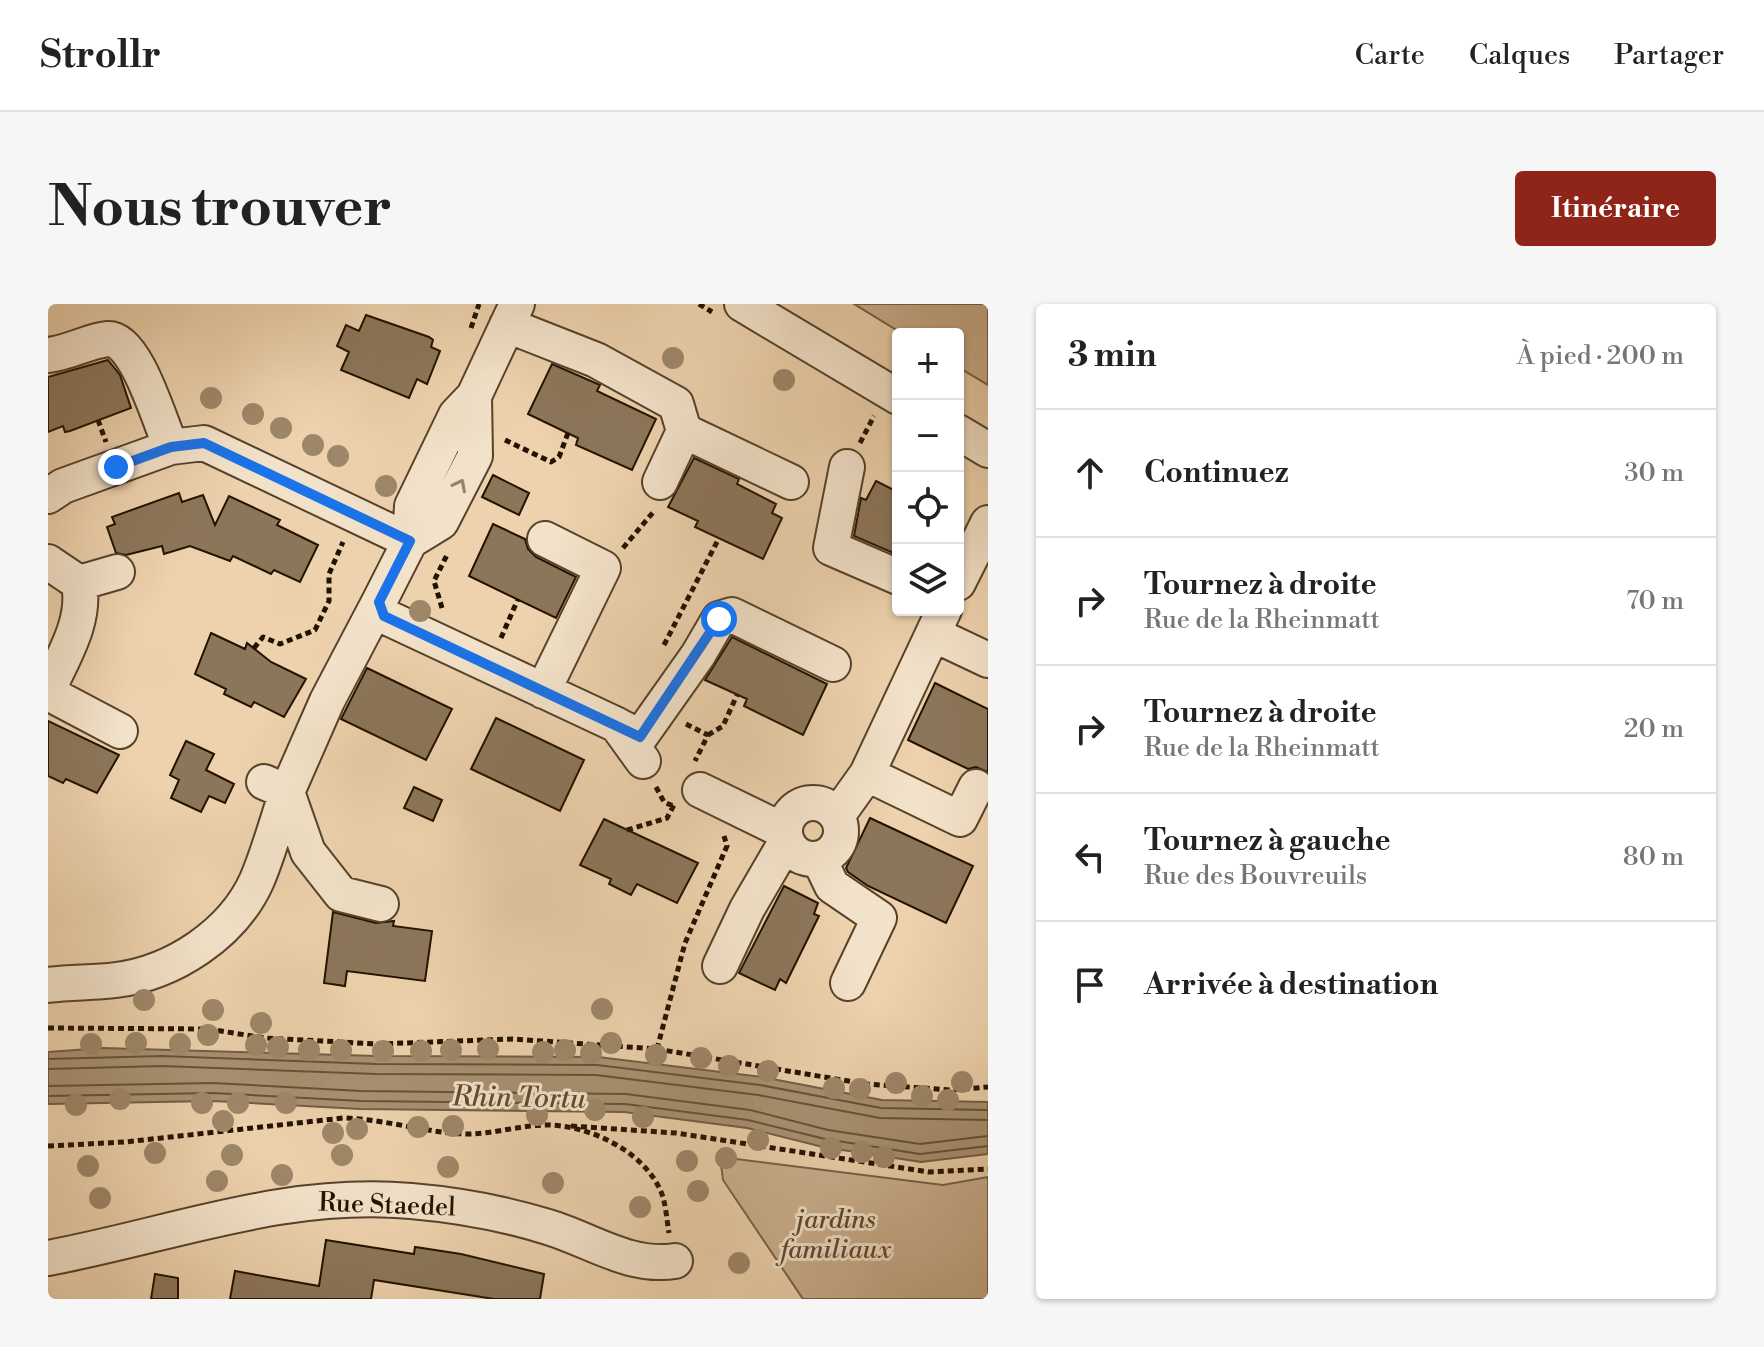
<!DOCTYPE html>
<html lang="fr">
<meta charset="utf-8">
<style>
body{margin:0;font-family:"Libre Bodoni",serif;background:#f6f6f6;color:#222}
.controls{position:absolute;right:24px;top:24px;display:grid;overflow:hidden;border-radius:8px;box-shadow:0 2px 6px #0004}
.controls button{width:72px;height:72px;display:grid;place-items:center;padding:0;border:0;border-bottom:2px solid #e0e0e0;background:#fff;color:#222;font:40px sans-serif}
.stop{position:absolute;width:24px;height:24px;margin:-18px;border:6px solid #1a73e8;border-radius:50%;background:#fff}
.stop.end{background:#1a73e8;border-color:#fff;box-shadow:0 2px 8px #0008}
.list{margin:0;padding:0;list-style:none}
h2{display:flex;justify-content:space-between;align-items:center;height:104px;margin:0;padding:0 32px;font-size:34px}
h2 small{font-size:26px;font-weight:400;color:#767676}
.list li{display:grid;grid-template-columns:52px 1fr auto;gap:24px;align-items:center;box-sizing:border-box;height:128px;padding:0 32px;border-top:2px solid #e0e0e0}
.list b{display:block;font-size:30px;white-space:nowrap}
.list p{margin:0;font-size:26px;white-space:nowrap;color:#767676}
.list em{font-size:26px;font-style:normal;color:#767676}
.icon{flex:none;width:44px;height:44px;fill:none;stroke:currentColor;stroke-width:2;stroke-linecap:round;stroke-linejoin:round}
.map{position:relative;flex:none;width:940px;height:995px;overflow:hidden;border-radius:8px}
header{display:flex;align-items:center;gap:48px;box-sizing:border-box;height:112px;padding:0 40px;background:#fff;border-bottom:2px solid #e0e0e0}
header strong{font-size:38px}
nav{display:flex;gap:44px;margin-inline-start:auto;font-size:28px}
.intro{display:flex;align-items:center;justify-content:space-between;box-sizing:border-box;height:192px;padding:0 48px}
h1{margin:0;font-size:56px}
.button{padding:20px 36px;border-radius:8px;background:#8f2418;color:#fff;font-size:28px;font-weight:700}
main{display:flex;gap:48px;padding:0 48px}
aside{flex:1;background:#fff;border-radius:8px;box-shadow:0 2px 6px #0004}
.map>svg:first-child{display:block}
</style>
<header>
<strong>Strollr</strong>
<nav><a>Carte</a><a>Calques</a><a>Partager</a></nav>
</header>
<div class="intro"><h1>Nous trouver</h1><a class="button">Itinéraire</a></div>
<main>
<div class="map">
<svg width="940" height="995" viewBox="0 0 940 995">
<rect width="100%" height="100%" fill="#edd2ad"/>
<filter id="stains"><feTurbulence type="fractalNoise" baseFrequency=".0025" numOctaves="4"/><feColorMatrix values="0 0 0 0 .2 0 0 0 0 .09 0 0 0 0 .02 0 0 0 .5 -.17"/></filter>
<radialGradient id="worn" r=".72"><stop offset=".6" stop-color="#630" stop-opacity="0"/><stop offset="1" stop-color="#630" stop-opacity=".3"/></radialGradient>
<path fill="#cbb190" stroke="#776248" stroke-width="2" d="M806 0H940V81L910 63V30H855Z
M672 853 895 881 940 873V995H755L675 876Z"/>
<path fill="#a89172" stroke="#735e44" stroke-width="2" d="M55 744 329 752 550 753 714 773 834 796 940 798V850L873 858 775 843 699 824 576 808 312 805 165 797 0 800V748Z"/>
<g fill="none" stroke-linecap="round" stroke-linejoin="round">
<path stroke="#665239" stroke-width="2" d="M0 755 114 752 328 760 549 761 712 781 833 804 940 806
M0 765 114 762 328 770 548 771 710 791 832 814 940 816
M0 782 165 779 313 787 578 790 702 806 780 826 872 840 940 832
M0 792 165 789 313 797 577 800 700 816 777 835 872 850 940 842"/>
</g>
<path fill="#8c765a" stroke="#231200" stroke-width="2" d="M318 11 381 33 385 36 383 43 392 47 379 80 369 75 361 94 293 66 301 48 289 42 298 21 311 27Z
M60 56 72 71 83 104 22 127 17 128 15 122 0 128V73Z
M504 60 552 81 549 87 608 115 584 166 528 141 530 134 480 110Z
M646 154 691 175 689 180 728 200 724 209 734 214 715 255 647 223 650 217 620 203Z
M445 171 481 189 471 211 434 193Z
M828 177 850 188V251L806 232 813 194 818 196Z
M131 189 134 198 155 191 167 221 181 192 232 216 229 221 270 241 252 278 226 266 223 270 185 252 182 257 142 242 116 250 114 242 78 251 68 249 59 223 67 220 64 213Z
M445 220 477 235 480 245 488 253 528 273 508 314 421 272Z
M163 329 197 345 199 339 223 358 258 375 236 413 206 398 203 403 176 390 178 385 147 370Z
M684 333 779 380 755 431 696 402 699 395 657 376Z
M319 364 404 405 378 456 293 415Z
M887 379 940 405V468L928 463 920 465 860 436Z
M448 414 536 456 512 507 423 465Z
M0 417 71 451 49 489 18 475 15 479 0 472Z
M138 437 166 450 158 466 186 480 177 499 161 492 153 508 123 494 131 476 122 471Z
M366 483 394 496 385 517 356 504Z
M822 514 925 562 898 619 820 582 800 568 798 564Z
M556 515 650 559 629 599 589 580 583 591 561 580 563 575 532 561Z
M736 582 770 599 766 610 771 612 738 679 732 675 727 686 691 669Z
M285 608 328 619 346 617 345 622 384 627 377 677 299 667 297 682 276 679Z
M278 936 366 950 367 943 413 950 496 970 492 995H446L326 976 323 995H182L187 967 271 982Z
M107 970 130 974V995H103Z"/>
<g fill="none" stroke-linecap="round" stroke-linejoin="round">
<g stroke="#56422b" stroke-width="38">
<path id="minor" d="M469 0 426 92 408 111 364 202 362 237 331 298 336 312 569 421 595 457
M694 0 850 93
M459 21 548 56 628 100 636 127 743 178
M0 51C21 49 40 37 60 35 88 33 112 119 123 143
M910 128 940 146
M799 163 783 244 850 273
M612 178 636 127
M0 192 15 182 123 143 156 139 362 237
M362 237 393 218 427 152 426 92
M0 258 31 279C38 316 17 349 2 382L4 391 72 427
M31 279 69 268
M910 279 940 219
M331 298 279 397 239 488 260 548 293 590 333 600
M885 330 940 356
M495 387 555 264 497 235
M569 421 592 433 650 351 671 315 684 311 785 360
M819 470 912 515 928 483
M652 486 736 527
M737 527a28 28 0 1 1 56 0a28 28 0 1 1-56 0Z
M789 512 819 470 896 306
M771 555 784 582 831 614 800 679
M672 662 699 605 738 538
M0 681C23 678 45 679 68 676 125 669 185 630 209 576 221 548 229 517 239 488L216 478
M0 954C124 931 234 886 363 897 410 901 455 909 500 923 543 936 581 964 627 957"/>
</g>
<path stroke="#231200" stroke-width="5" stroke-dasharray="6 4" stroke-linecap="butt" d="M651 0 664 8
M423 24 431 0
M50 116 58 138
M457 136 503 158 511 153 520 129
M812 139 826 112
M575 244 607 206
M394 304 386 277 399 251
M453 334 470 295
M616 341 671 234
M206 344 215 333 232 340 267 326 281 297V270L295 238
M638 420 660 431 647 457
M660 431 675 422 689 391
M608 483 616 498 625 502
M579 526 619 514 627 499
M0 724 160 725 217 734 330 740 465 735 609 745 818 780 902 786 940 783
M609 745 637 639 679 542 676 532
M523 822 628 829 881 868 940 865
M0 842 77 838 295 814C339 815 380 830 423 830 447 829 471 822 496 821 540 820 600 848 615 893 618 904 619 917 621 929"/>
<use href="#minor" stroke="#f3e2ca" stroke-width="34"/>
</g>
<g fill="#9e8769">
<circle cx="625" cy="54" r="11"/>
<circle cx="736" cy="76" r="11"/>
<circle cx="163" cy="94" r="11"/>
<circle cx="205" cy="110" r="11"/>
<circle cx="233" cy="124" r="11"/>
<circle cx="265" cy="141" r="11"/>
<circle cx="290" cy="152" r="11"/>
<circle cx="338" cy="182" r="11"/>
<circle cx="372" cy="307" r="11"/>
<circle cx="96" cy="696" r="11"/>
<circle cx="554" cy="705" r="11"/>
<circle cx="165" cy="706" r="11"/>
<circle cx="213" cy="719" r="11"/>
<circle cx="160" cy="731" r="11"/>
<circle cx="88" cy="739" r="11"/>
<circle cx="563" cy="739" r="11"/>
<circle cx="43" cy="740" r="11"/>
<circle cx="132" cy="740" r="11"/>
<circle cx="208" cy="741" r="11"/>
<circle cx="230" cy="743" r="11"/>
<circle cx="440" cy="745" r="11"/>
<circle cx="261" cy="746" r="11"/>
<circle cx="293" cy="746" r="11"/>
<circle cx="403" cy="746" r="11"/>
<circle cx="517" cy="746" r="11"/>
<circle cx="335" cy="747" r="11"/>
<circle cx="373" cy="747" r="11"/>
<circle cx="495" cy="748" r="11"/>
<circle cx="543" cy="749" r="11"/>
<circle cx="608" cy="751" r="11"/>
<circle cx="653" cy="754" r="11"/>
<circle cx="681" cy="762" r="11"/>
<circle cx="720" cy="767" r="11"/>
<circle cx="914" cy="778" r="11"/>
<circle cx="848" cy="779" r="11"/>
<circle cx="786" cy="784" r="11"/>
<circle cx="812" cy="785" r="11"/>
<circle cx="874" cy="792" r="11"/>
<circle cx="72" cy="795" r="11"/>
<circle cx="900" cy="796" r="11"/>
<circle cx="154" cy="799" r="11"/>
<circle cx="190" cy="799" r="11"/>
<circle cx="238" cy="799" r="11"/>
<circle cx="28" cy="801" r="11"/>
<circle cx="547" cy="806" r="11"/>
<circle cx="489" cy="811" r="11"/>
<circle cx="595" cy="813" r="11"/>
<circle cx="175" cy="817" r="11"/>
<circle cx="405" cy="822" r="11"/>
<circle cx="370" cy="823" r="11"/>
<circle cx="309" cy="825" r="11"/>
<circle cx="285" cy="829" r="11"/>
<circle cx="710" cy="836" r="11"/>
<circle cx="783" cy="844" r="11"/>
<circle cx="814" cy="848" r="11"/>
<circle cx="107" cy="849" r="11"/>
<circle cx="184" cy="851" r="11"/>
<circle cx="294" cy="851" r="11"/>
<circle cx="836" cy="853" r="11"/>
<circle cx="678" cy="854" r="11"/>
<circle cx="639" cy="857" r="11"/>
<circle cx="40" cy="862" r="11"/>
<circle cx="400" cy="863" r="11"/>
<circle cx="234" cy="871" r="11"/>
<circle cx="169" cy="877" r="11"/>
<circle cx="505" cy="879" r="11"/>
<circle cx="650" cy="887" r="11"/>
<circle cx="52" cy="894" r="11"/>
<circle cx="592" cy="903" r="11"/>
<circle cx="691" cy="959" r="11"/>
</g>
<defs><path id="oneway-chevron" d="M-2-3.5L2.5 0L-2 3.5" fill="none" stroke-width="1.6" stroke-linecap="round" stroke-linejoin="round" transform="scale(2)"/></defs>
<use stroke="#95846f" href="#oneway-chevron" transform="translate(412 181) rotate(-63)"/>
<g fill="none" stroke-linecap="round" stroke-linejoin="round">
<path stroke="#1a73e8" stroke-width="10" d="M68 163 123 143 156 139 362 237 331 298 336 312 592 433 671 315"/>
</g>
<g text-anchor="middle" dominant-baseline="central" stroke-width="6" stroke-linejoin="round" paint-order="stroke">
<g font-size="26" fill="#231200" stroke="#f3e2ca">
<text transform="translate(339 901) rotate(2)">Rue Staedel</text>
</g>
<g font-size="26" font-style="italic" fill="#5e4a32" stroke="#f3e2ca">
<text x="788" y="916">jardins<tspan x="788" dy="30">familiaux</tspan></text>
</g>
<g font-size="28" font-style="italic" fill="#5f4b33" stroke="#f3e2ca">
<text transform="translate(471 794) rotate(1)">Rhin Tortu</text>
</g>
</g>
<rect width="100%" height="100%" filter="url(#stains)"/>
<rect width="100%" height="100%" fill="url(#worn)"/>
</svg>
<div class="controls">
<button>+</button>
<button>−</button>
<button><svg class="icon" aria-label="locate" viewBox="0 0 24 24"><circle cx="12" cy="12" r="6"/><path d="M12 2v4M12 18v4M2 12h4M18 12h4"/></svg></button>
<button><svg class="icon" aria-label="layers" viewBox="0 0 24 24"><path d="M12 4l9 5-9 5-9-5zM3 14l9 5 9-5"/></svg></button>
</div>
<div class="stop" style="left:671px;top:315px"></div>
<div class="stop end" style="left:68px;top:163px"></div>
</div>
<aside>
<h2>3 min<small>À pied · 200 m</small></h2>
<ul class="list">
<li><svg class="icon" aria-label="ahead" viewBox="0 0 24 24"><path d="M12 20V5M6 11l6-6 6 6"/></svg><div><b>Continuez</b></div><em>30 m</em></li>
<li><svg class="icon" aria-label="right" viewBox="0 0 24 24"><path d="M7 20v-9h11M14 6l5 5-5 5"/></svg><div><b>Tournez à droite</b><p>Rue de la Rheinmatt</p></div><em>70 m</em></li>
<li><svg class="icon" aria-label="right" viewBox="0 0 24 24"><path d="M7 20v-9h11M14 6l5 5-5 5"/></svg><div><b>Tournez à droite</b><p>Rue de la Rheinmatt</p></div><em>20 m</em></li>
<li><svg class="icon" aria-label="left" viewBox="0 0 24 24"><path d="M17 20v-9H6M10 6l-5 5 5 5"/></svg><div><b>Tournez à gauche</b><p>Rue des Bouvreuils</p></div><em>80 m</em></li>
<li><svg class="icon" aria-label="arrive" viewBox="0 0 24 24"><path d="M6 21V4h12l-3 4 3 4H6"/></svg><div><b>Arrivée à destination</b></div></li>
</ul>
</aside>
</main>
